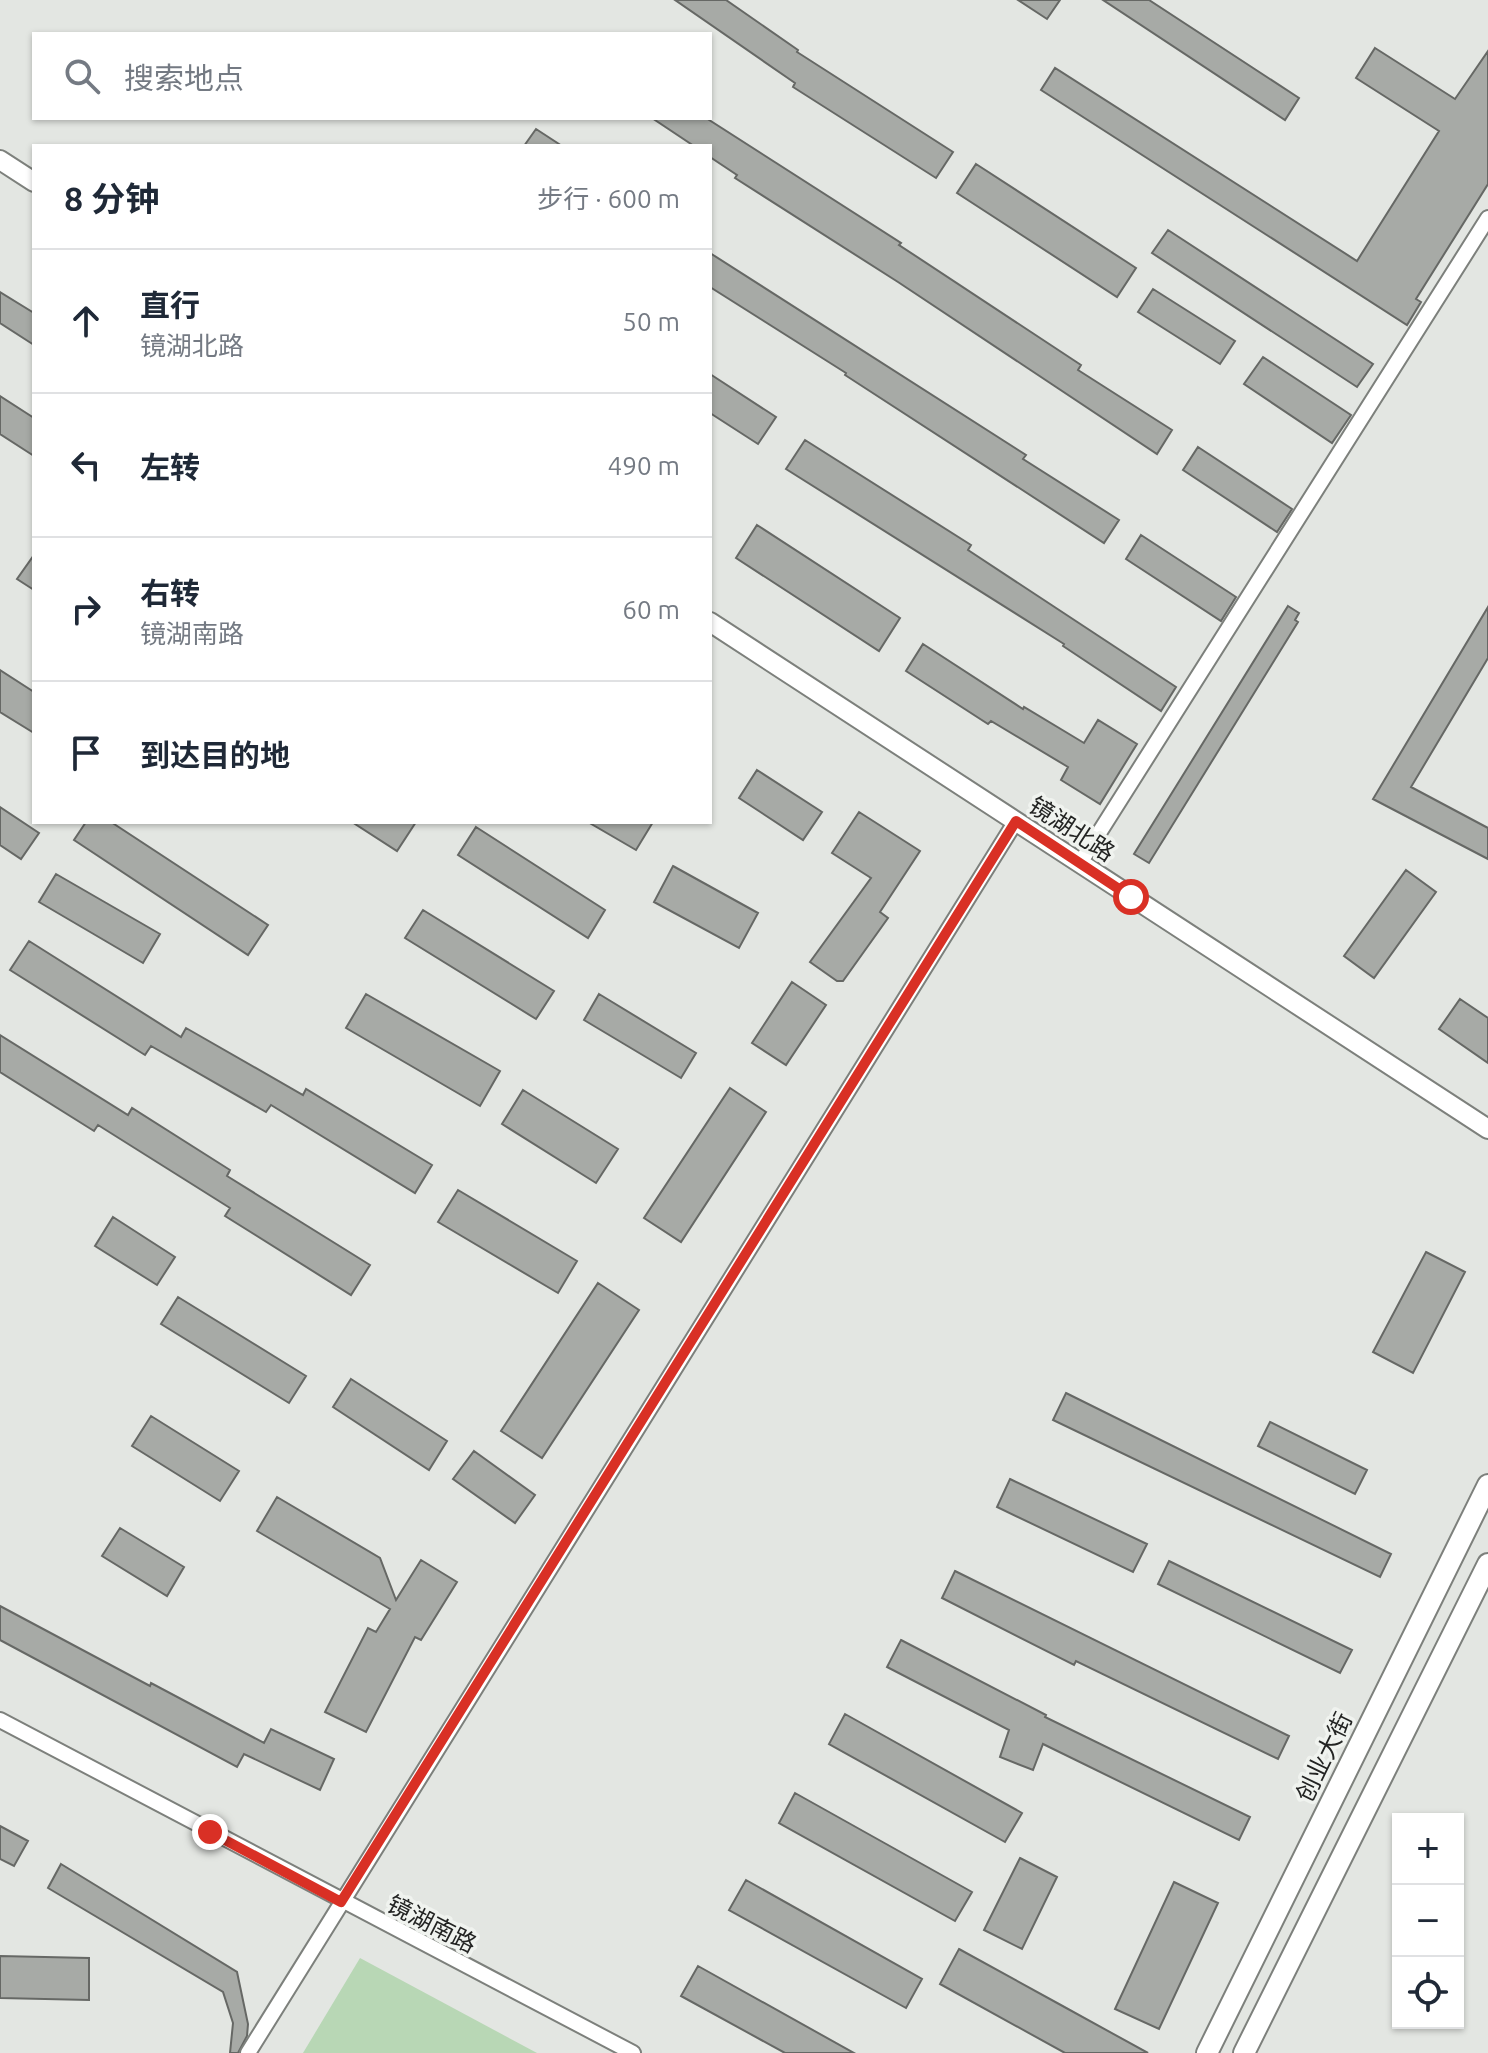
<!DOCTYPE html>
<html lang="zh">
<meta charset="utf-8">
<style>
body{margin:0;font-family:Ubuntu,"Noto Sans SC",sans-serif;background:#f6f6f7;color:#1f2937}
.controls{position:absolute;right:24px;bottom:24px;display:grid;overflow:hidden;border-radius:0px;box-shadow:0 2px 6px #0004}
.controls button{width:72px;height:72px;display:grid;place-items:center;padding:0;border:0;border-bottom:2px solid #e0e1e3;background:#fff;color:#1f2937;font:40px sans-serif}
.stop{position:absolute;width:24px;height:24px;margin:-18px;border:6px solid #d93025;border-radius:50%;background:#fff}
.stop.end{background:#d93025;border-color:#fff;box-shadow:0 2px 8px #0008}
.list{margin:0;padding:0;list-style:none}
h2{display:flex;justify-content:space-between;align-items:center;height:104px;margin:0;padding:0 32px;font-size:34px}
h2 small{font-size:26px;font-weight:400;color:#747a83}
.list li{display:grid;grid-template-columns:52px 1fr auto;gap:24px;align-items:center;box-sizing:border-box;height:144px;padding:0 32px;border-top:2px solid #e0e1e3}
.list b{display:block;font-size:30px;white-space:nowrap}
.list p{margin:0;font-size:26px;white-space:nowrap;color:#747a83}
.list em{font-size:26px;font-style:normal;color:#747a83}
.icon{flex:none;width:44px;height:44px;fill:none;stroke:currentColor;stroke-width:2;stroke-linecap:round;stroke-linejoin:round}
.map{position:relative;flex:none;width:1488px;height:2053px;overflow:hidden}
.search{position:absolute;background:#fff;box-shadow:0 2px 6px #0004;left:32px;top:32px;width:680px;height:88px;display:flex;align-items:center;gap:20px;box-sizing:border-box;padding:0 28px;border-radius:0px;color:#747a83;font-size:30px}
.panel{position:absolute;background:#fff;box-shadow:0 2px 6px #0004;left:32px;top:144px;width:680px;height:680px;border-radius:0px}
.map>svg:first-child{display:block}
</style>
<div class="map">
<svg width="1488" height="2053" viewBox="0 0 1488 2053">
<rect width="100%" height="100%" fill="#e3e6e2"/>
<path fill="#b8d7b5" d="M360 1958 537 2053H303Z"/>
<path fill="#a7aaa6" stroke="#666865" stroke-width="2" d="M675 0H726L798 50 797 52 953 152 936 178 793 87 795 83Z
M1018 0H1060L1047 19Z
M1103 0H1149L1299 98 1285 120Z
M1375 48 1455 99 1488 51V184L1416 299 1421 302 1407 325 1041 90 1055 68 1357 261 1439 131 1356 78Z
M652 118H706L901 243 899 245 1081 365 1078 370 1172 430 1157 454 898 282 735 178 737 175 710 157V146H694Z
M536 129 562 146H524Z
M976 164 1136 268 1117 297 957 193Z
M1168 230 1373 364 1357 387 1152 253Z
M710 253 1026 455 1023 459 1119 520 1104 543 845 375 846 373 710 287Z
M1153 289 1235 341 1220 364 1138 312Z
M0 292 34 313V345L0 323Z
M1263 357 1351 415 1332 443 1244 384Z
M710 374 776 417 758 444 710 413Z
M0 396 34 418V456L0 434Z
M805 440 971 545 968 550 1176 687 1161 711 1063 646 1064 644 786 469Z
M1198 447 1292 509 1277 532 1183 470Z
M757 525 900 618 879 651 736 558Z
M1141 535 1236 597 1221 621 1126 559Z
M34 555V590L17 579Z
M1288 606 1299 613 1295 620 1298 622 1149 863 1134 854Z
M1488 607V658L1411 787 1488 828V859L1373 799Z
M923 644 1023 709 1024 707 1084 743 1098 720 1137 744 1100 804 1061 780 1068 767 991 721 988 724 906 671Z
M0 670 34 692V733L0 712Z
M757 770 822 812 803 840 739 798Z
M0 807 39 833 21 859 0 845Z
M859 812 920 851 880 912 888 918 843 981H837L810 962 871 878 832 853Z
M86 822H111L268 925 248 955 74 840Z
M352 822H416L397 851Z
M588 822H653L636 850Z
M476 827 605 910 588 938 458 855Z
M673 866 758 913 739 948 654 902Z
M1406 870 1436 892 1374 978 1344 956Z
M56 874 160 934 143 963 39 902Z
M423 910 554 991 536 1019 405 938Z
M29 941 181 1037 186 1028 303 1095 306 1089 432 1165 415 1193 271 1105 266 1112 151 1046 145 1055 10 970Z
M792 982 826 1005 786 1065 752 1043Z
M366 994 500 1071 480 1106 346 1028Z
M599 994 696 1053 681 1078 584 1020Z
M1460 999 1488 1018V1063L1439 1029Z
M0 1035 128 1115 132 1108 230 1170 227 1176 370 1265 351 1295 225 1216 230 1208 98 1125 94 1131 0 1072Z
M730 1088 766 1112 681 1242 644 1218Z
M523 1090 618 1149 596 1183 502 1124Z
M458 1190 577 1261 558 1293 438 1222Z
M113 1217 175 1257 157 1285 95 1246Z
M1426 1252 1465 1272 1413 1373 1373 1352Z
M598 1283 639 1310 542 1458 501 1431Z
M178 1297 306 1376 289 1403 161 1324Z
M351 1379 447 1441 429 1470 333 1407Z
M1066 1393 1391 1554 1380 1577 1053 1420Z
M151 1416 239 1471 220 1501 132 1446Z
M1270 1422 1367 1470 1355 1494 1258 1446Z
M474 1451 535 1495 515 1523 453 1479Z
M1010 1479 1147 1544 1133 1572 997 1507Z
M277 1497 380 1558 396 1600 421 1560 457 1582 421 1640 415 1637 366 1732 325 1712 368 1628 376 1632 390 1609 257 1531Z
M120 1528 184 1567 167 1596 102 1556Z
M1169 1561 1352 1650 1340 1673 1158 1584Z
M955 1571 1289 1736 1278 1759 1076 1661 1074 1665 942 1598Z
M0 1606 150 1686 151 1683 264 1743 271 1729 334 1759 320 1790 244 1754 237 1767 0 1640Z
M901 1640 1046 1715 1045 1717 1250 1817 1239 1840 1043 1744 1033 1770 1000 1757 1009 1730 887 1667Z
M845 1714 1022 1813 1005 1842 829 1744Z
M795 1793 972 1892 955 1921 779 1823Z
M0 1826 28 1841 14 1866 0 1859Z
M1020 1858 1057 1877 1022 1949 984 1930Z
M61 1864 237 1972 248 2024 247 2036 238 2053H230L233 2023 223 1992 48 1888Z
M746 1880 922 1979 906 2008 729 1910Z
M1174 1882 1218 1903 1159 2029 1115 2009Z
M959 1949 1059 2004 1148 2053H1065L940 1984Z
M0 1956 89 1958V2000L0 1998Z
M698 1966 854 2053H785L681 1996Z"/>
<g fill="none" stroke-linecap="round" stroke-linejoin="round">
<g stroke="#7d807c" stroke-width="18">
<path id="minor" d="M1080 863 1488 218
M0 1720 633 2053
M248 2053 1016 821"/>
</g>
<g stroke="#7d807c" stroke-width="22">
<path id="tertiary" d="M0 160 34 182
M710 622 1488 1129"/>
</g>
<g stroke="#7d807c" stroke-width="24">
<path id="secondary" d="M1207 2053 1488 1485
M1244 2053 1488 1564"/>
</g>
<use href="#minor" stroke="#fff" stroke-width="14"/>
<use href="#tertiary" stroke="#fff" stroke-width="18"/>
<use href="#secondary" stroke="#fff" stroke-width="20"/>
</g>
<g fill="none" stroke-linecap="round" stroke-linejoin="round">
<path stroke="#d93025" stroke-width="10" d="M210 1832 341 1902 1016 821 1131 897"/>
</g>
<g text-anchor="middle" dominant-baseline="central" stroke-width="7" stroke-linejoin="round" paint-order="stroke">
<g font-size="24" fill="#232423" stroke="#f0f3ef">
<text transform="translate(1072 829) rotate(33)">镜湖北路</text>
<text transform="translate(1324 1757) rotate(-64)">创业大街</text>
<text transform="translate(432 1924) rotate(27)">镜湖南路</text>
</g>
</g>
</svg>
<div class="controls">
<button>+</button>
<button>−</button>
<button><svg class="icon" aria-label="locate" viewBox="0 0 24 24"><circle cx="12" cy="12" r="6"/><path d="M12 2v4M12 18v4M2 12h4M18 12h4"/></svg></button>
</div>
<div class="stop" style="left:1131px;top:897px"></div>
<div class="stop end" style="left:210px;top:1832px"></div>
<div class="search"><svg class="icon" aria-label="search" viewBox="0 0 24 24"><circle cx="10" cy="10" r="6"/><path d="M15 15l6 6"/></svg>搜索地点</div>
<section class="panel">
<h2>8 分钟<small>步行 · 600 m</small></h2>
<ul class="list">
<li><svg class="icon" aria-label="ahead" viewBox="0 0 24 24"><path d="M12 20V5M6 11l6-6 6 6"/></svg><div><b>直行</b><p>镜湖北路</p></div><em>50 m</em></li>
<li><svg class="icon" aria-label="left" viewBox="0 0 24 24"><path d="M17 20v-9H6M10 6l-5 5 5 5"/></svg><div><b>左转</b></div><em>490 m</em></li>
<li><svg class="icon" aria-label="right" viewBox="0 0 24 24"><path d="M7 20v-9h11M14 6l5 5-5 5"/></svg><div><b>右转</b><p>镜湖南路</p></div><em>60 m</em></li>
<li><svg class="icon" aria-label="arrive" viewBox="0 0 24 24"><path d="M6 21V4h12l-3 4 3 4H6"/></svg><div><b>到达目的地</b></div></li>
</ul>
</section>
</div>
